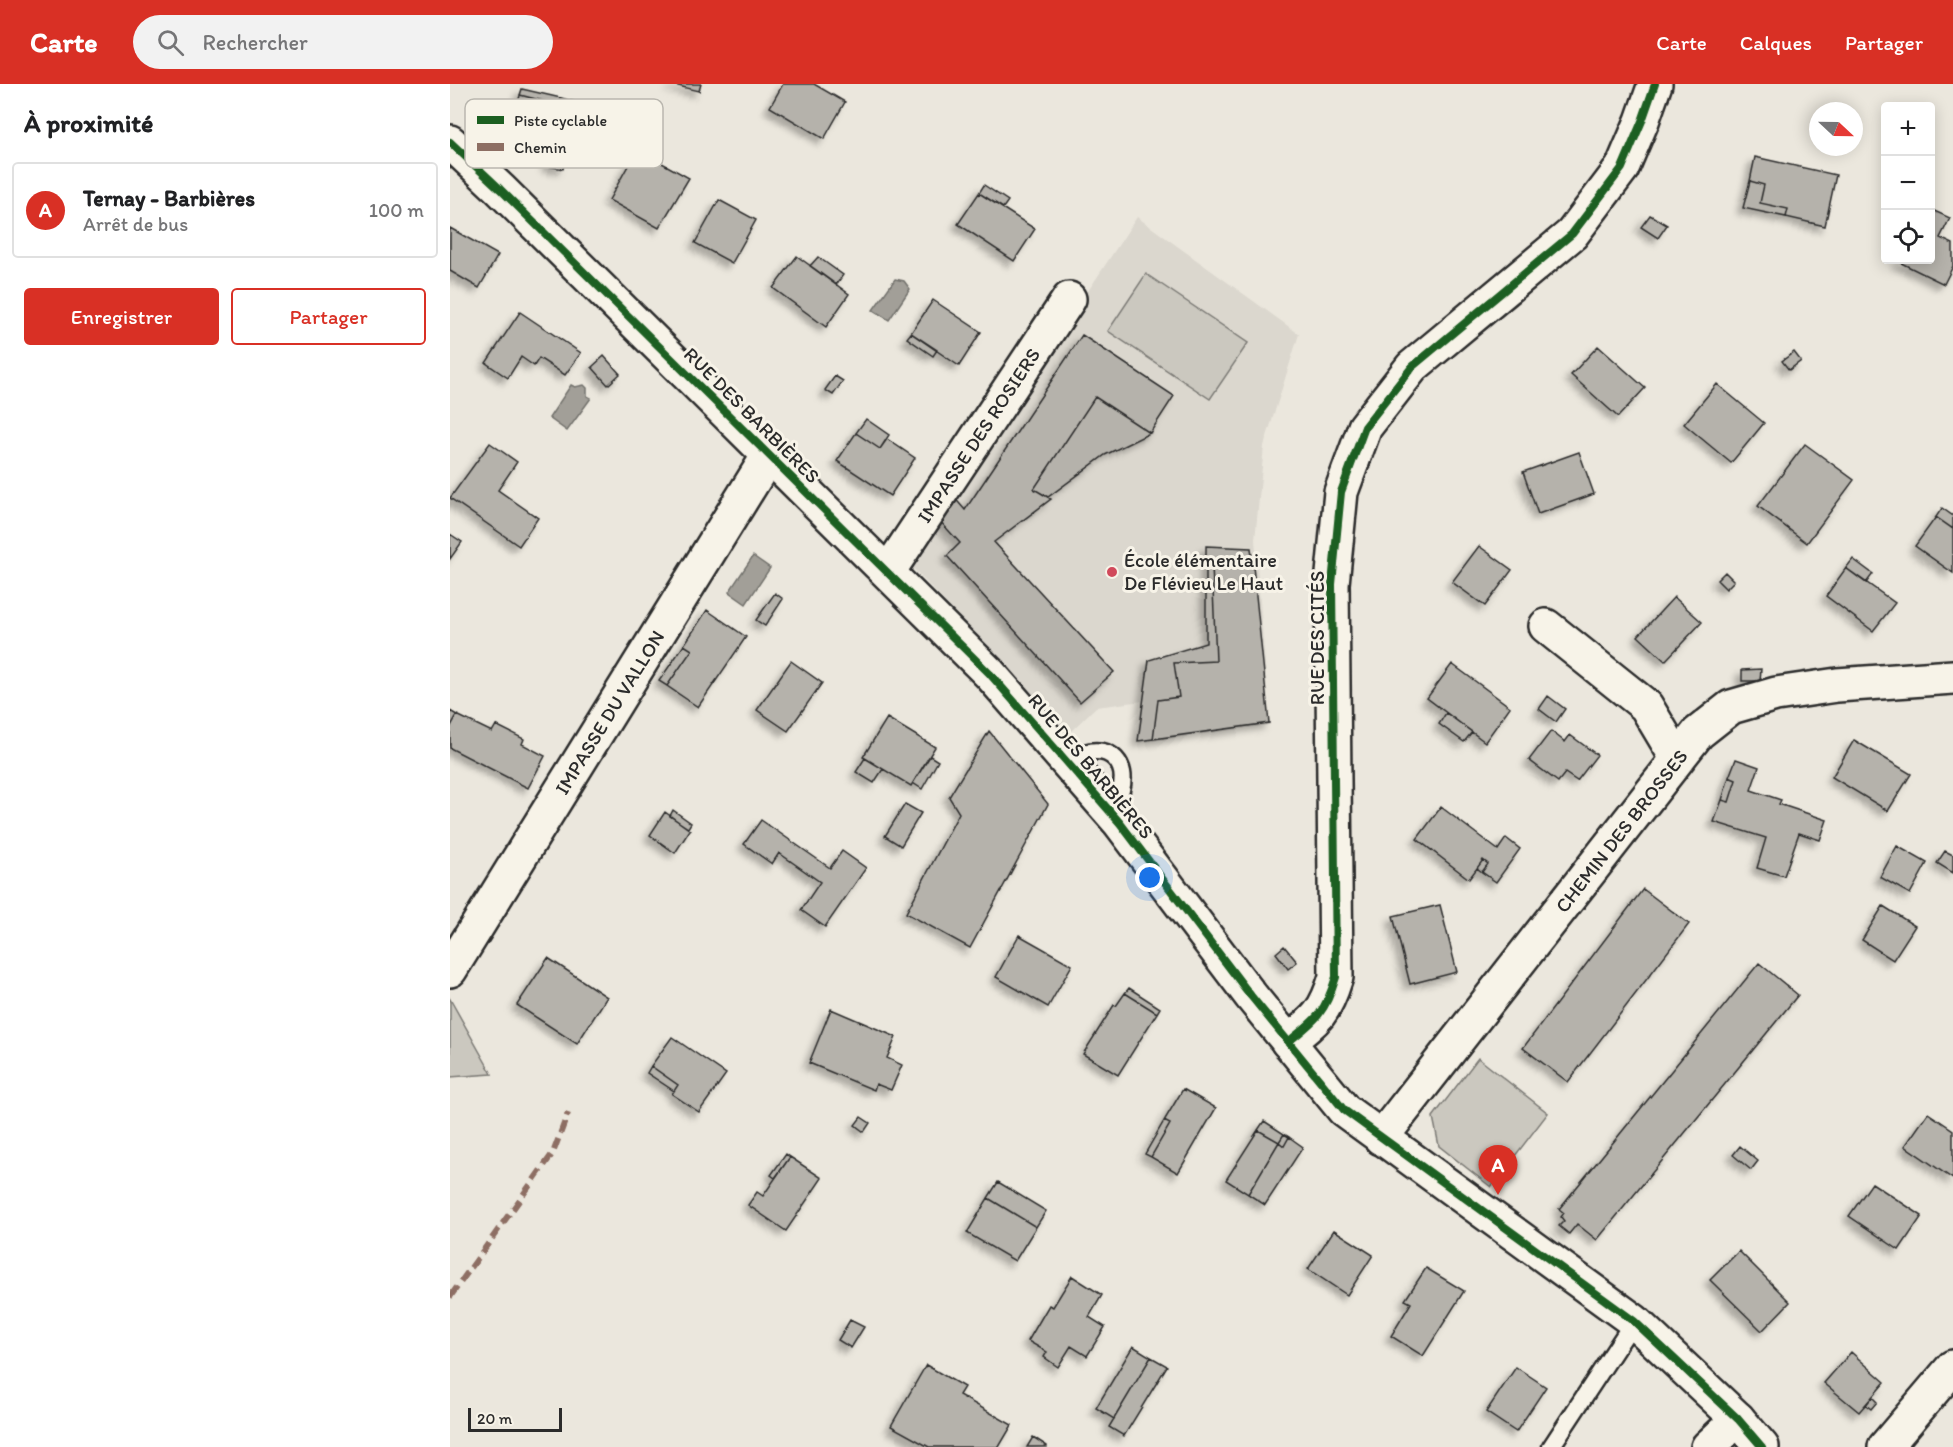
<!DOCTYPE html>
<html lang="fr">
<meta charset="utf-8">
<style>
body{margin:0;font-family:Itim,sans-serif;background:#f2f2f2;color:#202124}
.controls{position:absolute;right:18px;top:18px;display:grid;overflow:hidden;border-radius:6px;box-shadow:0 3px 15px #0003}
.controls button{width:54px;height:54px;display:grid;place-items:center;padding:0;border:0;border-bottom:2px solid #e0e0e0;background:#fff;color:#202124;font:30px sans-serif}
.compass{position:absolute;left:1359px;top:18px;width:54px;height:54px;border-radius:50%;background:#fff;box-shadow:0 3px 15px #0003;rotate:112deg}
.scale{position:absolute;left:18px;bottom:15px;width:94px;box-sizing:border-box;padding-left:6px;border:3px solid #2b2b2b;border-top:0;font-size:16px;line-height:21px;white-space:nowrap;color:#2b2b2b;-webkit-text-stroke:4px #f7f3e8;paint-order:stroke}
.you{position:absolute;left:700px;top:794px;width:21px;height:21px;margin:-15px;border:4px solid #fff;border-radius:50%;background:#1a73e8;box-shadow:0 0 0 9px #1a73e833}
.badge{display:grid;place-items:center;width:39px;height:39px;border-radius:50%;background:#d93025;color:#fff;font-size:20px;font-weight:700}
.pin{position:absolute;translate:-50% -50px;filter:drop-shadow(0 2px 3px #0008)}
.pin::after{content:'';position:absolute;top:32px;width:21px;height:18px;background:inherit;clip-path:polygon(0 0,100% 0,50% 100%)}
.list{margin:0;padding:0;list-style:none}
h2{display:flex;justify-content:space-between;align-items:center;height:78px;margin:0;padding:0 24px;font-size:26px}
h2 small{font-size:20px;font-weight:400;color:#757577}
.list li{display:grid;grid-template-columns:39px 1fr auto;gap:18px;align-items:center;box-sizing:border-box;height:96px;margin:0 12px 12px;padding:0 12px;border:2px solid #e0e0e0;border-radius:6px}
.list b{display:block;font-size:22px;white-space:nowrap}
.list p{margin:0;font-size:20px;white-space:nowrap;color:#757577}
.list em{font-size:20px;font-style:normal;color:#757577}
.actions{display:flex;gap:12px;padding:18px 24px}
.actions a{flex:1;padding:14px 0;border:2px solid #d93025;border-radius:6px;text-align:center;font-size:21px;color:#d93025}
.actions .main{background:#d93025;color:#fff}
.icon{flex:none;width:33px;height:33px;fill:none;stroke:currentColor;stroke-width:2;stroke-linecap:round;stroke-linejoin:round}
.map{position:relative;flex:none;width:1503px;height:1363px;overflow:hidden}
header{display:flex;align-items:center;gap:36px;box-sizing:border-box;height:84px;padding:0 30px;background:#d93025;color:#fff}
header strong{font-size:28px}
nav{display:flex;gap:33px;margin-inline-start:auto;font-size:21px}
.search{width:420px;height:54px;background:#f2f2f2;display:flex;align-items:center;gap:15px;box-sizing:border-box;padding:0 21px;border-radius:33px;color:#757577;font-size:22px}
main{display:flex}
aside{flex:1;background:#fff}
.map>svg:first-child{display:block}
</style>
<header>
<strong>Carte</strong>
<div class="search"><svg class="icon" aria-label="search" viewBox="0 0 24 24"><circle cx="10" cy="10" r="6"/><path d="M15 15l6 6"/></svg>Rechercher</div>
<nav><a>Carte</a><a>Calques</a><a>Partager</a></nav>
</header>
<main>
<aside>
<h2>À proximité<small></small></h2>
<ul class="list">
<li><span class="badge">A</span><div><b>Ternay - Barbières</b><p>Arrêt de bus</p></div><em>100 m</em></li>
</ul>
<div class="actions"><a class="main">Enregistrer</a><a>Partager</a></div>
</aside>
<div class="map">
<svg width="1503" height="1363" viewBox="0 0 1503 1363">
<defs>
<filter id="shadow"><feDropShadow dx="-5.5" dy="5.5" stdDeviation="3" flood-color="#0004"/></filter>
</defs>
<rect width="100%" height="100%" fill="#ebe7dd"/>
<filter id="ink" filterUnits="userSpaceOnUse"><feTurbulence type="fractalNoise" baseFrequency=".0167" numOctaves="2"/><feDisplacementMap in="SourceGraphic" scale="12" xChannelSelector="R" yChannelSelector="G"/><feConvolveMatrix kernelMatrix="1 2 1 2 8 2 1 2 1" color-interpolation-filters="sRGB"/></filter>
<g filter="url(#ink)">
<path fill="#dbd7ce" d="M687 133 849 250 814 362 805 456 820 641 689 659 693 617 646 623 619 649 458 479Z"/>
<path fill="#cbc8bf" stroke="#7b7a75" stroke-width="1.5" d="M696 190 798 259 760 315 658 247Z
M0 915 42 990 0 993Z
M1028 974 1098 1029 1041 1103 989 1062 983 1033Z"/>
<path fill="#a29f98" stroke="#72716c" stroke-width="1.5" d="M445 195 454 197 460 205 439 236 423 226Z
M121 301 125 303 134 301 137 304V312L141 314 117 347 99 334Z
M303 472 320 484 296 520 279 508Z"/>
<path fill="#b5b2ab" stroke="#2b2b2b" stroke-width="1.5" filter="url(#shadow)" d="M220 0H251L249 7Z
M333 0H364L395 18 374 55 320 23Z
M72 5 111 14 109 21 70 11Z
M70 11 109 21 111 14 129 19 113 85 97 82 103 55 62 46Z
M194 69 239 94 209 144 159 116 184 71Z
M1305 73 1386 91 1375 142 1336 133 1338 125 1310 119 1314 101 1300 97Z
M1300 97 1314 101 1310 119 1338 125 1336 133 1293 124Z
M534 101 558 117 553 124 529 109Z
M529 109 585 145 564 177 508 140Z
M269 116 306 136 282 179 245 159Z
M1480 125 1500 134 1490 154 1503 160V182L1494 200 1447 177 1448 176H1480Z
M1200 131 1217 141 1208 154 1191 143Z
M0 144 48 171 29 204 0 187Z
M347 172 399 210 376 243 323 204Z
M368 173 393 191 386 201 360 182Z
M483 216 531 248 509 282 461 249Z
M70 228 131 269 115 291 89 274 84 282 71 273 58 294 36 279Z
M461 249 487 266 483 272 457 254Z
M632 251 724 312 700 349 645 313 584 405 601 415 544 458 664 588 630 618 497 472 510 459 488 435 503 412 515 426Z
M1148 262 1195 304 1168 333 1121 291Z
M1344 268 1351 277 1339 286 1332 277Z
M154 272 170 290 158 301 142 283Z
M385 292 393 297 383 311 375 306Z
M1267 300 1314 339 1281 379 1234 340Z
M645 313 700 349 655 371 598 413 584 405Z
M416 335 439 351 430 365 406 349Z
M406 349 430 365 437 355 465 374 440 412 387 377Z
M40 359 67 378 48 406 88 434 69 462 0 414Z
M1355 360 1404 396 1357 459 1308 422Z
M1129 368 1144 410 1088 430 1073 388Z
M1492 424 1503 432V445L1486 433Z
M1486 433 1503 445V489L1465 462Z
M0 450 12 458 0 475Z
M756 462 801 464 803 482 762 481 766 577 724 579 729 613 708 616 703 655 688 657 699 576 756 559Z
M1029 462 1062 486 1035 522 1002 498Z
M1403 475 1423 490 1416 499 1396 484Z
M762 481 803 482 819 639 703 655 708 616 729 613 724 579 766 577Z
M1396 484 1445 519 1423 547 1376 512Z
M1275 488 1284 497 1276 505 1267 496Z
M325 509 333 515 315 542 306 536Z
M1224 513 1252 538 1215 577 1188 552Z
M257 526 296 553 248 623 217 602 242 566 234 561Z
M234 561 242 566 217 602 209 597Z
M341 577 372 599 338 647 307 626Z
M1002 580 1060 623 1035 658 977 614Z
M1311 585 1310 597H1292V586Z
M1098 612 1115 625 1106 638 1089 625Z
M0 627 7 631 0 644Z
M996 629 1022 648 1014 658 989 640Z
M7 631 42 648 46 641 74 655 72 660 95 672 78 704 0 664V644Z
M437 634 485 663 461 702 413 673Z
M539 647 598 720 520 864 456 829 509 729 499 713Z
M1101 647 1115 658 1120 651 1147 671 1127 697 1115 689 1108 698 1079 676Z
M1404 656 1461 690 1438 727 1382 693Z
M480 672 488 677 472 705 463 699Z
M415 674 433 685 424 699 406 688Z
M1286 675 1309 683 1301 706 1331 716 1329 720 1377 736 1370 756 1349 749 1334 792 1307 784 1316 754 1264 738 1272 716 1279 718 1286 696 1279 693Z
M1279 693 1286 696 1279 718 1272 716Z
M455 720 471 729 451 762 435 752Z
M991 723 1048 766 1056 754 1070 765 1046 798 1032 788 1038 780 1033 776 1019 795 967 755Z
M223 726 241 739 238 744 220 732Z
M215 728 240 746 225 769 200 751Z
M311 736 380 784 392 767 416 784 375 843 351 826 370 798 329 769 322 780 294 760Z
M1447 762 1477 779 1460 810 1430 793Z
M1495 767 1503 771V789L1487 779Z
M1033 776 1038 780 1032 788 1027 784Z
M1193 805 1239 840 1118 998 1073 964Z
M990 821 1007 888 960 900 943 832Z
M1433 822 1465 842 1443 876 1412 856Z
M569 851 622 881 598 923 546 893Z
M834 862 847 878 838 885 826 869Z
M98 874 157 913 127 960 67 921Z
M1309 879 1348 911 1147 1156 1127 1140 1119 1150 1109 1142 1114 1137 1111 1133 1114 1129 1109 1125Z
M679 904 710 924 707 929 675 909Z
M675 909 707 929 668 991 633 970 664 921 666 922Z
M381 925 446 953 437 974 452 981 441 1006 426 1000 424 1006 359 979Z
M222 953 276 990 249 1028 222 1010 228 1001 201 982Z
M201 982 228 1001 224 1007 197 989Z
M733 1005 766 1024 728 1089 701 1073 720 1040 714 1037Z
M1478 1029 1503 1046V1095L1455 1062Z
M411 1033 420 1039 414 1048 405 1041Z
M714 1037 720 1040 701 1073 695 1070Z
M814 1037 834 1050 829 1058 808 1046Z
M808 1046 829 1058 798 1110 776 1096Z
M834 1050 839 1053 834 1062 829 1058Z
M839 1053 853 1063 815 1121 798 1110 829 1058 834 1062Z
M1290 1062 1308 1077 1301 1086 1283 1071Z
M336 1070 340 1073 325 1094 321 1091Z
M340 1073 372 1094 336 1147 298 1121 307 1108 313 1112Z
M548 1098 596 1127 586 1143 538 1114Z
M1422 1099 1472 1132 1449 1166 1399 1132Z
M538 1114 586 1143 565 1177 517 1149Z
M884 1146 923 1171 897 1211 858 1185Z
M1289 1167 1340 1218 1312 1247 1260 1196Z
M976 1184 1014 1207 973 1272 941 1252 961 1219 955 1216Z
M622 1192 652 1211 639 1233 655 1243 637 1272 621 1262 608 1283 594 1273 597 1268 578 1257 599 1221 603 1223Z
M400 1236 414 1243 401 1264 388 1256Z
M683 1262 701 1273 664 1335 646 1324Z
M1401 1268 1435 1298 1409 1328 1374 1299Z
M701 1273 717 1282 674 1352 659 1343Z
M476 1281 514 1303 509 1311 562 1341 549 1363H479L441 1342Z
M1066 1283 1096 1303 1066 1348 1036 1328Z
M1422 1313 1427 1318 1421 1325 1416 1321Z
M583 1353 597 1362V1363H577Z"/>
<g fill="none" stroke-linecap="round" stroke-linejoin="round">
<g stroke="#2b2b2b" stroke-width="21">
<path id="lane" d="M618 679C623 675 628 671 634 669 661 661 678 680 671 706 669 713 663 720 659 726
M1101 1363 1184 1237"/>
</g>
<g stroke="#2b2b2b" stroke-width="38">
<g id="street">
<path d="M0 58 50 105 540 590 670 739 801 912 894 1026 1184 1237 1288 1335 1312 1363"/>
<path id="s1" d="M438 488 619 215"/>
<path d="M1096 542 1196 622 1227 674"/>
<path id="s2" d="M0 886 319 371"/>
<path d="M838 958C867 935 875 929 886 893L882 500 891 408 915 343 962 283 1122 150 1172 84 1192 37 1205 0"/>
<path id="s3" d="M931 1054 1248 649 1281 623 1326 610 1387 601 1503 593"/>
<path d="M1258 1363 1288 1335"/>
<path d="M1435 1363 1503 1283"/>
</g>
</g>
<use href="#lane" stroke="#f7f3e8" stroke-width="16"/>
<use href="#street" stroke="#f7f3e8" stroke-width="33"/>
<path stroke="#8d6e63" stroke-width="6" stroke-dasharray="12 6" stroke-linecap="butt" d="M0 1213 103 1069 118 1029"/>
<g stroke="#f7f3e8" stroke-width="11">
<path id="cycleway" d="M0 58 50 105 540 590 670 739 801 912 894 1026 1184 1237 1288 1335 1312 1363
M838 958C867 935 875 929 886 893L882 500 891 408 915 343 962 283 1122 150 1172 84 1192 37 1205 0"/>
</g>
<use href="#cycleway" stroke="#1b5e20" stroke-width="8"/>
</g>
</g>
<circle fill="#d1495b" stroke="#f7f3e8" stroke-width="2" cx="662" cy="488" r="6"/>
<g text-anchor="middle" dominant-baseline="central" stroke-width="6" stroke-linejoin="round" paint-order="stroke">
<g font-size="20" fill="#2b2b2b" stroke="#f7f3e8">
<text transform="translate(302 331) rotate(45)">RUE DES BARBIÈRES</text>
<text stroke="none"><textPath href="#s1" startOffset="164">IMPASSE DES ROSIERS</textPath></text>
<text transform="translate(867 554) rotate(-90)">RUE DES CITÉS</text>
<text stroke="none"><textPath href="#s2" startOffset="303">IMPASSE DU VALLON</textPath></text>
<text transform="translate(641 682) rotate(50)">RUE DES BARBIÈRES</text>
<text stroke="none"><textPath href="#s3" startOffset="390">CHEMIN DES BROSSES</textPath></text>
</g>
<g font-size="20" fill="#2b2b2b" stroke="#f7f3e8" text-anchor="start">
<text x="674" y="476">École élémentaire<tspan x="674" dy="23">De Flévieu Le Haut</tspan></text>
</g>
</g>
<rect x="15" y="15" width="198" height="69" rx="9" fill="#f7f3e8" stroke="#bab7af" stroke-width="1.5"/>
<rect x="27" y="32" width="27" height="8" fill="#1b5e20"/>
<rect x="27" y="59" width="27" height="8" fill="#8d6e63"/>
<g font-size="16" fill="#2b2b2b">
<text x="64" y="42">Piste cyclable</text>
<text x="64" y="69">Chemin</text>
</g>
</svg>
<div class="controls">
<button>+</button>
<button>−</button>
<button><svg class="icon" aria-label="locate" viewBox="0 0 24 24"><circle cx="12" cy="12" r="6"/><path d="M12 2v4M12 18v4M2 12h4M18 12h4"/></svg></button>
</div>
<svg class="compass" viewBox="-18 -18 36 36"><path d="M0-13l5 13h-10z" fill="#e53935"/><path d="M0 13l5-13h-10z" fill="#757577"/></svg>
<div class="scale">20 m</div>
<div class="you"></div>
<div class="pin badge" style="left:1048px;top:1111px">A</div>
</div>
</main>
